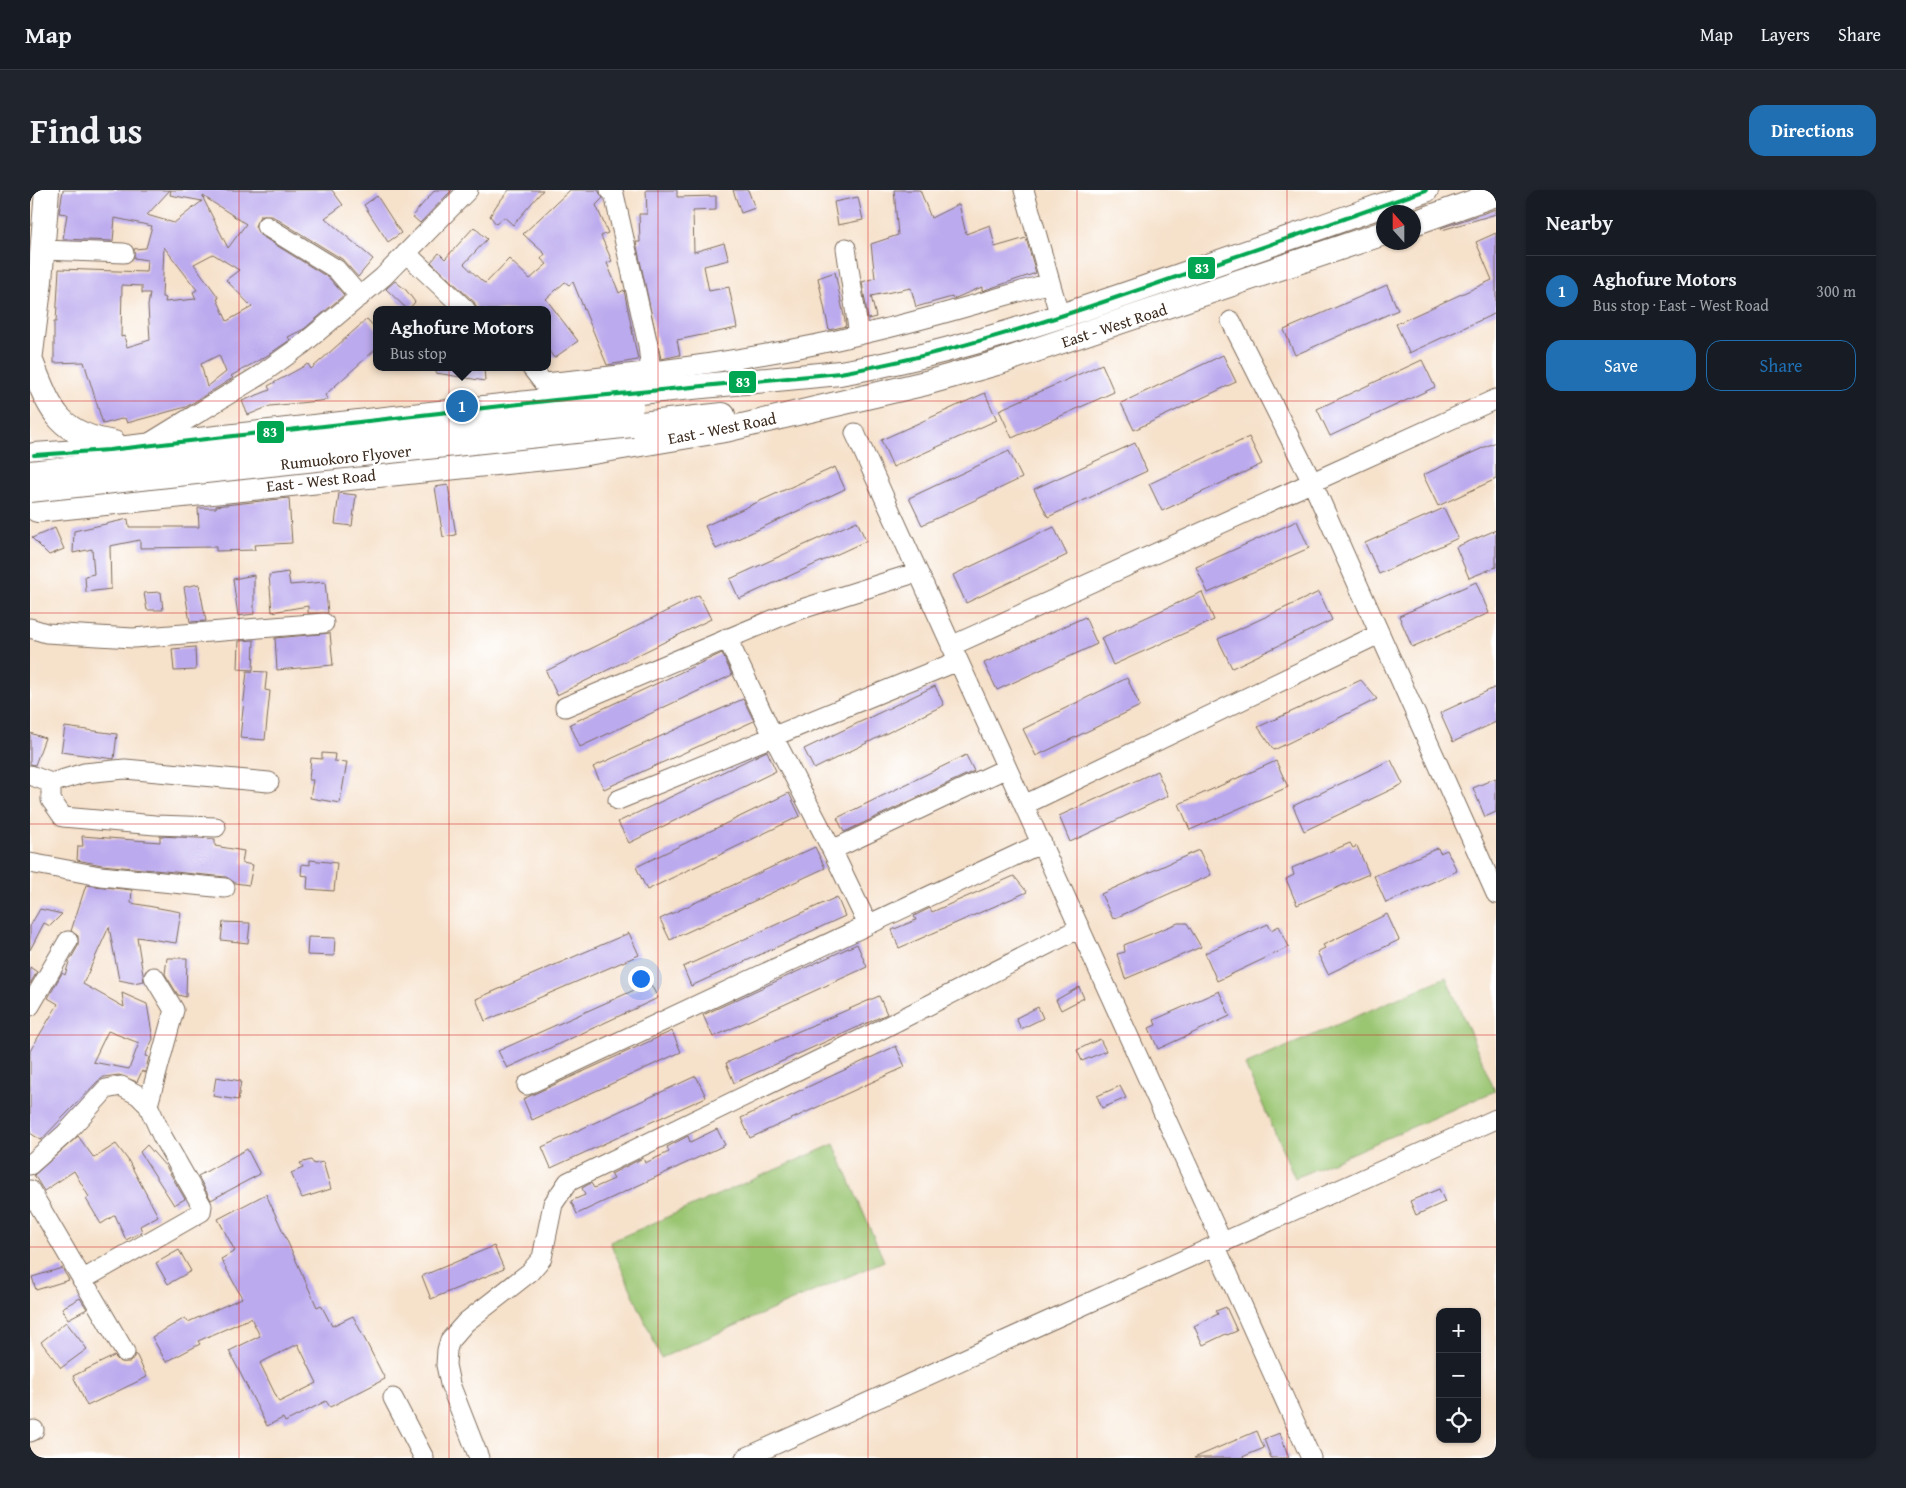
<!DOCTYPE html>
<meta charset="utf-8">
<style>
body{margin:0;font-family:"Gentium Book Plus",serif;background:#20242c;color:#f1f3f6}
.controls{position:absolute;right:15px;bottom:15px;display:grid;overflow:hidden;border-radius:10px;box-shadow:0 1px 4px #0004}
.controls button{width:45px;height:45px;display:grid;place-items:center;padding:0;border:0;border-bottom:1px solid #363941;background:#171b24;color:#f1f3f6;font:25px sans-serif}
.compass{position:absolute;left:1346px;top:15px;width:45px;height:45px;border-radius:50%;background:#171b24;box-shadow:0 1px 4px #0004;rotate:339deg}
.you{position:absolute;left:610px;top:788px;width:18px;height:18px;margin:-12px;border:4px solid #fff;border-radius:50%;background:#1a73e8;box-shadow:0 0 0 8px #1a73e833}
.badge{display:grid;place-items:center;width:32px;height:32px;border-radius:50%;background:#1f6fb2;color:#fff;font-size:16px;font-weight:700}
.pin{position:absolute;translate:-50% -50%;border:2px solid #fff;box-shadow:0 1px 5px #0006}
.popup{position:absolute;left:343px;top:116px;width:178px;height:65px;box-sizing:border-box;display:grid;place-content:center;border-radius:10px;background:#171b24;filter:drop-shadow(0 1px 4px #0005);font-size:16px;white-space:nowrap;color:#9ea1a6}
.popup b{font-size:19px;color:#f1f3f6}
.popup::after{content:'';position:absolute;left:50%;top:100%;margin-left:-10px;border:10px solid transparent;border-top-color:#171b24}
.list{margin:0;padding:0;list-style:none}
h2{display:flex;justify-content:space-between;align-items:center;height:65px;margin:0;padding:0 20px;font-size:21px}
h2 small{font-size:16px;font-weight:400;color:#9ea1a6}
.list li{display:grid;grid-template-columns:32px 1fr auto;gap:15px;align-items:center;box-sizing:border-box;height:70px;padding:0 20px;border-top:1px solid #363941}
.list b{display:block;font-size:19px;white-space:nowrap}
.list p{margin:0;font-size:16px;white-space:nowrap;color:#9ea1a6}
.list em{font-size:16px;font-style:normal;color:#9ea1a6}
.actions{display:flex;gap:10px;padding:15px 20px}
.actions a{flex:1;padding:11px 0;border:1px solid #1f6fb2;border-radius:15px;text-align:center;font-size:18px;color:#1f6fb2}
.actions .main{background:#1f6fb2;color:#fff}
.icon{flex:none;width:28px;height:28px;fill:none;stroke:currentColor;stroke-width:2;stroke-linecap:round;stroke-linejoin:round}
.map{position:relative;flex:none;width:1466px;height:1268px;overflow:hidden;border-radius:15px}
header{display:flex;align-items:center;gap:30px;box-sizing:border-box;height:70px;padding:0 25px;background:#171b24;border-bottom:1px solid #363941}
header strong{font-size:24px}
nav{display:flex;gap:28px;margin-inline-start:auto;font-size:18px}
.intro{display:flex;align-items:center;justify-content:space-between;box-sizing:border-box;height:120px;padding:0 30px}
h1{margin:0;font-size:35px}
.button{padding:12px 22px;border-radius:15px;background:#1f6fb2;color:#fff;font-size:18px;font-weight:700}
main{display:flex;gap:30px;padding:0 30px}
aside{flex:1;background:#171b24;border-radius:15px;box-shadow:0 1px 4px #0004}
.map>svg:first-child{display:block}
</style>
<header>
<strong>Map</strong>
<nav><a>Map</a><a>Layers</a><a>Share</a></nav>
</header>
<div class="intro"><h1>Find us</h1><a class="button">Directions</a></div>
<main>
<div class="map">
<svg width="1466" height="1268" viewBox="0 0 1466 1268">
<rect width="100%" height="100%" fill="#fff"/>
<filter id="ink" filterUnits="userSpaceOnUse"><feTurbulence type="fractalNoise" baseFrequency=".02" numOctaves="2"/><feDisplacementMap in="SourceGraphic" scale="10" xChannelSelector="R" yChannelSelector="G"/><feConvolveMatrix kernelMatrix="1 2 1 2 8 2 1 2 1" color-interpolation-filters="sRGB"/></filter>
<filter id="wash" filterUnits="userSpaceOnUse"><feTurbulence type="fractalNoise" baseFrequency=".0096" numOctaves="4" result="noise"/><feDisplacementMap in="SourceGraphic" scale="20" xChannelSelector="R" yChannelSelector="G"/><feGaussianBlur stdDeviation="1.12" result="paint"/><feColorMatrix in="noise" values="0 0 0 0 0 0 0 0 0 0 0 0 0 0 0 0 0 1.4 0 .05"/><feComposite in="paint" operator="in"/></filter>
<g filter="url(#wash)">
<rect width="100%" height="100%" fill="#f6e1ca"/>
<path fill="#9ac571" stroke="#6a7848" d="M1416 787 1465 901 1265 988 1215 875Z
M804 954 854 1071 631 1168 580 1052Z"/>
<g id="blocks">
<path fill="#bcaaee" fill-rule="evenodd" d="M33 0H140L117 25 144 33 172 11 140 5 141 0H302L313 15 295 28 343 69 328 87 312 69 242 26H230L225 36 230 45 299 88 314 105 274 139 258 147 260 150 238 165 201 186 203 188 156 217 97 233 95 228 73 234 54 172 24 173V132H26L29 79 116 82 117 70 104 68V59L116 58 122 36 85 28 83 51 33 49 37 24 29 23ZM173 6 216 34 198 58 174 10ZM134 57 167 100 163 102 166 109 135 112 136 108 132 107ZM183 64 209 80 196 90 222 117 197 131 187 109 189 108 164 74ZM92 95 112 96V103H120L118 116 120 150 97 157 94 146 91 147ZM189 165 196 182 177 197 171 174Z
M405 0H422L390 33 382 26Z
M479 0H513L483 35 474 27 466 34 460 26 466 16Z
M540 0H568L573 8 566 15 578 43 571 46 582 71 577 73 589 103 594 100 608 170 577 175 543 92 539 95 535 92 516 109 548 151 524 168 517 158V120H447L444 112 401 72 409 63 415 69 444 37 457 49 434 74 453 92 456 93 479 69 500 89 517 74 511 69 515 64 493 44Z
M616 0H647V7L686 6V20L663 21 664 62 694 53 699 70 674 76 679 101 699 97 707 138 647 150 650 165 631 169 606 52H610L609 24H617Z
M703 0H718L725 18 711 23Z
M864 0H890L901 28 929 14 936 44 960 35 965 57 996 48 1006 83 952 101V97L923 109 922 107 886 117 881 98 841 106 846 127 838 129 832 92 845 88 841 54 868 45Z
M347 6 371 43 358 52 334 15Z
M828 7 833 30 808 35 804 12Z
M1466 19V24L1412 40 1411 38Z
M1466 43V123L1379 163 1366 134 1462 90 1446 52Z
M805 82 816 136 799 140 788 88Z
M365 91 376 100 385 112 378 120 356 99Z
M1357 95 1368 120 1265 165 1254 140Z
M337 129 347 140V158L295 205 298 210 240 216 218 225 212 211 240 200 238 196 278 174 281 179Z
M1193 165 1206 192 1104 240 1091 213Z
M1392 170 1405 197 1300 246 1287 219Z
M1072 174 1084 202 982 248 969 220Z
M406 177H454L455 191 406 183Z
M955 203 967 230 863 277 851 250Z
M1219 247 1232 274 1132 321 1119 294Z
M1466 252V289L1408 316 1393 285Z
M1105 253 1117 281 1018 327 1004 299Z
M979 261 992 288 892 335 879 308Z
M805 277 815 299 686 359 675 336Z
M418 295 426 345 413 347 405 297Z
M309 303 326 305 322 336 305 334Z
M259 308 262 353 224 355 225 360 186 361V357L110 358V350L80 356 81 399 56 402 55 386 64 384 62 359 43 363 44 341 98 329 99 337H169L168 318H186V316Z
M1414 318 1428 348 1349 384 1335 353Z
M827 331 836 351 709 409 700 389Z
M1267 331 1279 358 1178 403 1166 377Z
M1024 337 1037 365 936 413 923 385Z
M25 338 34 359 19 365 2 348Z
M1466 340V377L1439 388 1426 357Z
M258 382 260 395 295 392 298 423H278V416L242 422 239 385Z
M224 385V424L208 426 203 389Z
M1446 392 1459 423 1382 457 1369 426Z
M169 394 176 431 160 432 154 397Z
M131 402 133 420H117L114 403Z
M1172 402 1184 430 1083 475 1071 448Z
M1289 402 1302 430 1202 478 1188 449Z
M669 405 681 429 527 505 516 481Z
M1055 427 1067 454 967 500 954 473Z
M300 443 303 475 247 480 245 448Z
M224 450 223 480 208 479 209 451Z
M165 457 166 480 144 481 142 459Z
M692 463 702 485 550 557 540 534Z
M217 481 237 482 235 500 240 501 235 550 210 548Z
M1097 488 1110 516 1006 566 993 539Z
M1331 490 1347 509 1244 560 1228 537Z
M905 496 914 515 784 579 774 559Z
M1466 497V532L1423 552 1410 523Z
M713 509 724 531 574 599 563 577Z
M35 537 87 544 84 569 31 562Z
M0 543 15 548 5 575 0 574Z
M737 561 746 581 599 653 588 632Z
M292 563 305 564 304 571 317 572 310 613 280 608 283 590H279L281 568 292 569Z
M936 565 944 581 814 642 807 628Z
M1361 570 1373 594 1274 641 1263 616Z
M1246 571 1258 597 1160 640 1149 614Z
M1127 581 1138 606 1040 652 1029 626Z
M1466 588V622L1455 627 1443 598Z
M759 603 770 626 617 700 606 677Z
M52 646 130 652V646L185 649V656L214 661 212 673 223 675 219 695 205 693 196 687 72 675 47 670 48 656H53Z
M1320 653 1323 658 1327 656 1339 684 1267 715 1256 689 1264 685 1262 678Z
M785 657 795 678 640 750 630 729Z
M1408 658 1410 663 1417 660 1427 681 1356 713 1344 686Z
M1169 660 1181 685 1083 729 1071 704Z
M280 670 307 673 304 701 277 699 278 686 271 685 272 674 280 675Z
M984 686 997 702 869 758 862 740 886 730 884 726 900 718 902 722Z
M56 695 102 700 101 713 151 722 146 753 107 747 114 791 103 793 89 790 79 737 53 794 94 817 92 803 117 814 123 849 115 866 119 867 115 883 112 881 107 892 89 885 74 887 68 891 11 950 0 943V861L28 814 18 808 32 783 35 785 39 772 48 756V746L41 741ZM78 841 109 853 99 879 63 872Z
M807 707 815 726 661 796 653 777Z
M10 719 32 724 20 736 14 733 0 760V736Z
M1357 724 1369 750 1298 784 1287 762 1295 758 1293 755Z
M193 732 220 733 218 753 191 750Z
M1148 733H1157L1171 757 1095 789 1087 764 1095 762 1094 755Z
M1238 734 1241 740 1249 736 1259 757 1187 791 1175 763Z
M599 743 609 765 455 831 446 809Z
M278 747 305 748 304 766 277 765Z
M827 754 837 777 683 847 673 825Z
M137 768H157L156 807 148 805 135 784Z
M0 777 7 782 0 794Z
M620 793 628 808 477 878 468 861Z
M1049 797 1054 808 1031 820 1026 810Z
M1189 801 1200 826 1128 859 1119 838 1126 835 1124 830Z
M849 806 857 824 704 893 696 873Z
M1008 817 1013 828 991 839 986 828Z
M642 841 651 862 502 930 493 909Z
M1070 849 1076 861 1052 871 1047 860Z
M866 856 875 877 720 948 711 928Z
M666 886 676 907 521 978 512 957Z
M186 887 211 891 208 910 183 906Z
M1090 896 1096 908 1072 918 1067 906Z
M687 939 695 955 547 1024 541 1011 555 1005 552 998 561 993 564 998 584 989 581 984 613 968 615 973 639 962 637 957 658 946 660 952Z
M48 946 64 968 86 954 98 970 128 1026 110 1036 112 1042 96 1050 85 1025 71 1034 56 1009 59 1007 44 981 14 1001 4 985Z
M117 955 137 978 155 1009 144 1015 110 962Z
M217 959 230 984 181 1010 168 986Z
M281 970 284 974 293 972 301 999 272 1008 261 983 273 978 270 973Z
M1409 999 1415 1012 1386 1025 1380 1011Z
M236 1004 287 1117 291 1115 302 1136 323 1126 355 1189 300 1217 296 1211 255 1232 253 1228 237 1236 199 1161 230 1146 221 1128 168 1151 170 1154 136 1172 122 1147 155 1128 158 1132 212 1108 191 1069 205 1061 188 1029ZM268 1154 287 1193 249 1212 230 1173Z
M464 1056 474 1079 401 1109 392 1086Z
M149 1060 161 1081 138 1094 126 1073Z
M32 1078 39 1090 6 1100 2 1087Z
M50 1108 57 1119 38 1129 32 1118Z
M1196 1117 1207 1141 1197 1145 1196 1144 1173 1155 1164 1136 1188 1124 1186 1121Z
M36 1132 57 1159 31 1178 11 1152Z
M106 1164 117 1187 57 1216 43 1186 84 1166 90 1172H100Z
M1227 1241 1234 1258 1210 1268H1164Z
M1250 1243 1259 1268H1241L1234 1249Z"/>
</g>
</g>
<g filter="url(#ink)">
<use href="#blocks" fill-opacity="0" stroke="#7c6a5a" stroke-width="1"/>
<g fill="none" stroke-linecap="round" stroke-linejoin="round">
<g stroke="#7c6a5a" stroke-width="21">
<path id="minor" d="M580 0 584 4 618 155 621 183
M994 0 1030 127
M236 36 306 79 330 107
M816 58 829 145
M13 60 94 63
M376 63 436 120
M1201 131 1282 292 1466 704
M501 177 522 204
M515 193C624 182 731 169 837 143 899 129 959 110 1020 93
M825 243 1192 1052
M116 255 230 185 273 154 353 87 438 0
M0 438 16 443 103 448 294 433
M697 448 743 546 802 660
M921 456 1466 209
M535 517 759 423 888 382
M0 585 21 593 54 583 95 579 239 592
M21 593V610L33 627 125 635 186 637
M588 610 928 471
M994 615 1349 444
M0 673 70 686 195 698
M837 733 802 660 977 578
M0 816 38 751
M497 895 1012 653
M118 915 144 820 124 787
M0 975 36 943 76 899 91 896 108 905 118 915 132 946 172 1016 171 1022 52 1090
M0 1000 95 1162
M1185 1055 1281 1268
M363 1208 394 1268
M0 1242 4 1240
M449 1268 420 1194 416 1175 417 1160 420 1150 436 1132 500 1082 512 1068 523 1014 538 992 842 844 1050 738
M715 1268 1466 929"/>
</g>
<g stroke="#7c6a5a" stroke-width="26">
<path id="major" d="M1384 33 1466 4
M0 169C20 218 26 244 84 253
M0 171 10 91 17 0
M602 235 693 225
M4 265 79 260 525 210 810 183C926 163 1037 125 1149 86 1231 58 1314 29 1396 0
M7 320 545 265 695 240 896 193 967 173 1354 43"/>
</g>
<use href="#minor" stroke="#fff" stroke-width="19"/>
<use href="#major" stroke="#fff" stroke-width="24"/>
<g stroke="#7c6a5a" stroke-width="26" stroke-linecap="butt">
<path id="major-bridge" d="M0 283 601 217
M0 300 602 235"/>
</g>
<use href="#major-bridge" stroke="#fff" stroke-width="24"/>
<g stroke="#fff" stroke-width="8">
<path id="bus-1" d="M4 265 79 260 525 210 810 183C926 163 1037 125 1149 86 1231 58 1314 29 1396 0"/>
</g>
<use href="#bus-1" stroke="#00a651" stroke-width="4"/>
</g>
</g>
<path fill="none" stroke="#d62828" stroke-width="1" stroke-opacity="0.55" d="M209 0V1268M419 0V1268M628 0V1268M838 0V1268M1047 0V1268M1257 0V1268M0 211H1466M0 423H1466M0 634H1466M0 845H1466M0 1057H1466"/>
<g text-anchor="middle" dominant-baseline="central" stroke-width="5" stroke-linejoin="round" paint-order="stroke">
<g font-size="16" fill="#3b2a1e" stroke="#fff">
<text transform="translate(1084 135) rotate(-18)">East - West Road</text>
<text transform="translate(692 238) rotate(-11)">East - West Road</text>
<text transform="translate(316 267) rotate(-6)">Rumuokoro Flyover</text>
<text transform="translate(291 290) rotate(-6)">East - West Road</text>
</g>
</g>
<g stroke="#fff" stroke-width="2">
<rect x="1157" y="66" width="29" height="24" rx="5" fill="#00a651"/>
<rect x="698" y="180" width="29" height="24" rx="5" fill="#00a651"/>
<rect x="226" y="230" width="29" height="24" rx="5" fill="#00a651"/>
</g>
<g font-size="14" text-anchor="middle" font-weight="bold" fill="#fff">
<text x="1172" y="83">83</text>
<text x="713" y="197">83</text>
<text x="240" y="247">83</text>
</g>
</svg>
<div class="controls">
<button>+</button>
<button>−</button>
<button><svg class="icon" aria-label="locate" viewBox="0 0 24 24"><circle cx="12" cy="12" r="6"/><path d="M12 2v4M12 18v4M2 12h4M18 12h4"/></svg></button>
</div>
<svg class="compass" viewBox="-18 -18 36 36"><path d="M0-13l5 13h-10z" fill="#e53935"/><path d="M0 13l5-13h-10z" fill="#9ea1a6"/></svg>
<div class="you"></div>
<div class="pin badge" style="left:432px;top:216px">1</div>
<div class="popup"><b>Aghofure Motors</b>Bus stop</div>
</div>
<aside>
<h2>Nearby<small></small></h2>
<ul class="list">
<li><span class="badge">1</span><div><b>Aghofure Motors</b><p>Bus stop · East - West Road</p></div><em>300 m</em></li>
</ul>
<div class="actions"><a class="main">Save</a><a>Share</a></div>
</aside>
</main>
